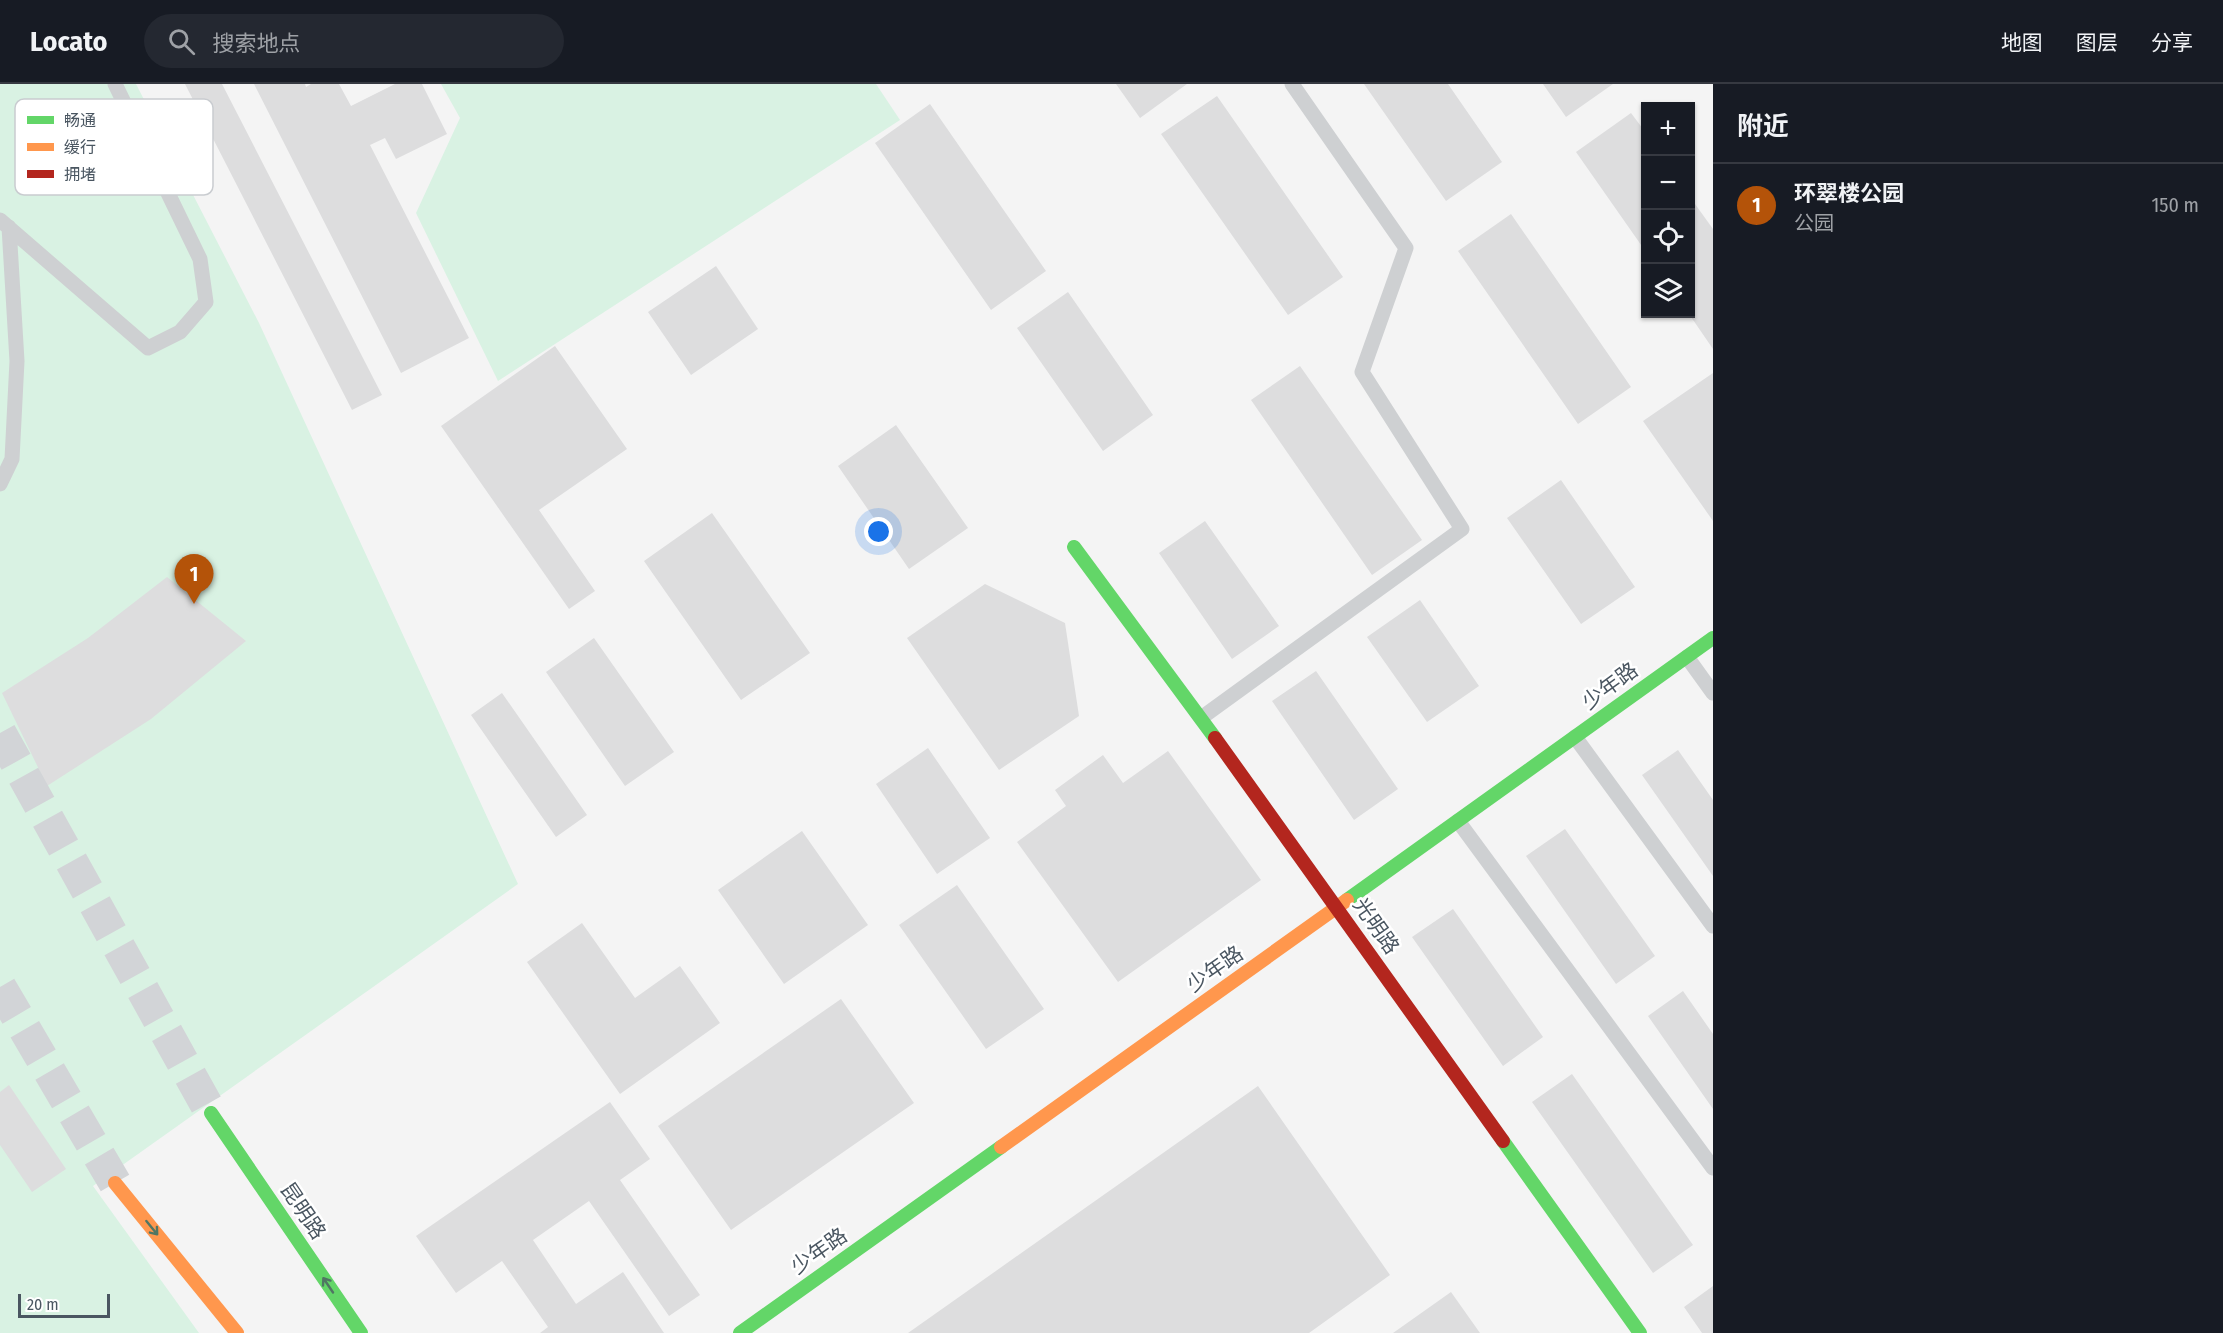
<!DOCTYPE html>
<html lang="zh">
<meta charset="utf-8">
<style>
body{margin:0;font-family:"Fira Sans Condensed","Noto Sans SC",sans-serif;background:#242831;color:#f1f3f6}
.controls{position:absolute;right:18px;top:18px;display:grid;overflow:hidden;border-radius:0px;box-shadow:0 2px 4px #0004}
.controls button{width:54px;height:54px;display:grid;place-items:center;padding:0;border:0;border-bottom:2px solid #363941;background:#171b24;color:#f1f3f6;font:30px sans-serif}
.scale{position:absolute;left:18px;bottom:15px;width:92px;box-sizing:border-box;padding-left:6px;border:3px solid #4a5661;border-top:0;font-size:16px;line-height:21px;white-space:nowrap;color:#4a5661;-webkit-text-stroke:4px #fff;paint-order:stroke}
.you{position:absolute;left:879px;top:448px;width:21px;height:21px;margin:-15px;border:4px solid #fff;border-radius:50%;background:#1a73e8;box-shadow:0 0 0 9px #1a73e833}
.badge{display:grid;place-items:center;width:39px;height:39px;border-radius:50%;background:#b45309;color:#fff;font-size:20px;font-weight:700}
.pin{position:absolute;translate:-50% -50px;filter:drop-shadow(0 2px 3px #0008)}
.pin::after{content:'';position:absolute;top:32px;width:21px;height:18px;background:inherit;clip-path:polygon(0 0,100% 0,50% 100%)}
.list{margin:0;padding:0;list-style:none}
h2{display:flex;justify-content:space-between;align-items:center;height:78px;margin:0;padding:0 24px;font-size:26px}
h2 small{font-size:20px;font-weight:400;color:#9ea1a6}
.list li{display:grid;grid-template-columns:39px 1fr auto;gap:18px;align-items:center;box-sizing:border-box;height:84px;padding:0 24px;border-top:2px solid #363941}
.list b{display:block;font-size:22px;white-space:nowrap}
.list p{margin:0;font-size:20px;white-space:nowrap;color:#9ea1a6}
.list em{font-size:20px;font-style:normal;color:#9ea1a6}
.icon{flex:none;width:33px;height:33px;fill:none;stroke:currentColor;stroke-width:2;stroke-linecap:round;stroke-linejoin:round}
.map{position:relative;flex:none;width:1713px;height:1249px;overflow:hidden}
header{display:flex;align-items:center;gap:36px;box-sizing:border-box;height:84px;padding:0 30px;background:#171b24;border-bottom:2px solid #363941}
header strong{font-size:28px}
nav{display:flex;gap:33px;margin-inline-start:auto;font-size:21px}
.search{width:420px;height:54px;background:#242831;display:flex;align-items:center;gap:15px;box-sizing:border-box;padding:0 21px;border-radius:33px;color:#9ea1a6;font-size:22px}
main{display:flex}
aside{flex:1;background:#171b24}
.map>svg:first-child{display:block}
</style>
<header>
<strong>Locato</strong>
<div class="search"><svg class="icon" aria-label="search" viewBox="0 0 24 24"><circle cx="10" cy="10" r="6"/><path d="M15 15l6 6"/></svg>搜索地点</div>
<nav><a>地图</a><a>图层</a><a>分享</a></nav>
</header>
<main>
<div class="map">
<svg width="1713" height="1249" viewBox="0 0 1713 1249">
<rect width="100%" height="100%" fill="#f4f4f4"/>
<path fill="#d9f2e3" d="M0 0H136L259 239 518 800 93 1102 199 1249H0Z
M441 0H876L900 36 498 297 416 129 460 34Z"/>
<path fill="#ddddde" d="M185 0H222L382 311 352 326Z
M254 0H305L306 3 311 0H339L351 22 395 0H422L447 50 396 75 385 54 370 61 469 254 401 289Z
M1116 0H1187L1140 34Z
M1364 0H1448L1502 78 1446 117Z
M1543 0H1613L1566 33Z
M1217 12 1343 193 1288 231 1161 50Z
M930 20 1046 187 991 226 875 59Z
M1631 29 1646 49V168L1576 68Z
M1690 113 1713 145V265L1689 230H1690Z
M1511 130 1631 303 1578 340 1458 167Z
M716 182 758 245 691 291 648 228Z
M1068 208 1153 331 1103 367 1017 244Z
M555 262 627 365 539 426 595 507 569 525 441 342Z
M1300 282 1422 456 1372 491 1251 316Z
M1713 289V437L1643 337Z
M896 341 968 444 909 485 838 382Z
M1561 396 1635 503 1581 540 1507 434Z
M712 429 810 569 741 616 644 477Z
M1205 437 1279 542 1232 575 1159 469Z
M167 493 246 557 151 635 47 702 2 609 88 554Z
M985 500 1065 539 1079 632 999 686 907 554Z
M1420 516 1479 602 1427 638 1367 553Z
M594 554 674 668 625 702 546 588Z
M1316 587 1398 705 1354 736 1272 617Z
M502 609 587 731 556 753 471 631Z
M928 664 990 754 937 790 876 700Z
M1678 666 1713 716V792L1642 691Z
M1168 667 1261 796 1118 898 1017 758 1066 722 1055 706 1103 671 1123 699Z
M1565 745 1655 872 1616 900 1526 772Z
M802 747 868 841 784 900 718 806Z
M957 801 1044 925 986 965 899 841Z
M1453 825 1543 953 1503 982 1412 853Z
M582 839 635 914 680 882 720 939 620 1010 527 878Z
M1683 907 1713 950V1025L1648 932Z
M841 915 914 1019 731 1146 658 1042Z
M1572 990 1693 1161 1653 1189 1532 1018Z
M9 1001 66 1085 32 1108 0 1061V1008Z
M1258 1002 1390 1191 1309 1249H908Z
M610 1018 650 1075 620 1096 700 1211 669 1232 589 1117 533 1156 576 1220 623 1188 664 1249H540L548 1243 502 1177 456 1209 416 1152Z
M1713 1202V1249H1702L1684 1223Z
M1451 1208 1480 1249H1393Z"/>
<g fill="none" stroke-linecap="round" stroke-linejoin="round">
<path stroke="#d2d4d7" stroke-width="33" stroke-dasharray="33 16" stroke-linecap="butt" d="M0 649 211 1029
M0 903 115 1099"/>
<path stroke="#ced0d2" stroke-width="15" d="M0 136 148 264 180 248 206 218 200 175 115 0
M0 400 12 375 17 277 9 143
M1687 573 1713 609
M1201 634 1462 445 1362 288 1406 164 1292 0
M1575 653 1713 842
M1458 737 1713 1084"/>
<path stroke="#63d668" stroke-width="14" d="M1074 463 1215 654
M1347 816 1713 554
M211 1029 361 1249
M1503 1057 1640 1249
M740 1249 1001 1063"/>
<path stroke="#ff974d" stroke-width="14" d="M1001 1063 1347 816
M115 1099 237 1249"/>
<path stroke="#b3261e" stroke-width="14" d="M1215 654 1503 1057"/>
</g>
<defs><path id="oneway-shaft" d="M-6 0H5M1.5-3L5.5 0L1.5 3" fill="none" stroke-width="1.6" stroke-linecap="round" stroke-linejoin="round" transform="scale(1.5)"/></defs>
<g stroke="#507663">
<use href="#oneway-shaft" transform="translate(152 1144) rotate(51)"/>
<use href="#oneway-shaft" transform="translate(328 1201) rotate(-124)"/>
</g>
<g text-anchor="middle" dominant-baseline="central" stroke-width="5" stroke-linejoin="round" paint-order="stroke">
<g font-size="21" fill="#4a5661" stroke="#fff">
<text transform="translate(1610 602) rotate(-36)">少年路</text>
<text transform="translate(1376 842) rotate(55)">光明路</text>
<text transform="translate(1215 885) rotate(-35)">少年路</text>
<text transform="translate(303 1127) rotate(56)">昆明路</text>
<text transform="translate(819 1167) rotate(-35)">少年路</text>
</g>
</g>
<rect x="15" y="15" width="198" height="96" rx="9" fill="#fff" stroke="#c9ccd0" stroke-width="1.5"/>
<rect x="27" y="32" width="27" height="8" fill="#63d668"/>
<rect x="27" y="59" width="27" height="8" fill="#ff974d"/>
<rect x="27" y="86" width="27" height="8" fill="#b3261e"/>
<g font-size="16" fill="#4a5661">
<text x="64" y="42">畅通</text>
<text x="64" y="69">缓行</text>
<text x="64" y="96">拥堵</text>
</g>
</svg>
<div class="controls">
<button>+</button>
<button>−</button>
<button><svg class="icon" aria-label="locate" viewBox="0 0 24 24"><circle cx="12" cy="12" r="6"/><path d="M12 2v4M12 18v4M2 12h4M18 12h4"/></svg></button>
<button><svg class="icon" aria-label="layers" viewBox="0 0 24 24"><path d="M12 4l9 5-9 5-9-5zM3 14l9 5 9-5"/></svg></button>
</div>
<div class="scale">20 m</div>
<div class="you"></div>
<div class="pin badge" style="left:194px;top:520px">1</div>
</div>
<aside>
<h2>附近<small></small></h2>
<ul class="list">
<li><span class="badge">1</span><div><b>环翠楼公园</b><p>公园</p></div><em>150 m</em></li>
</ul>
</aside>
</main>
